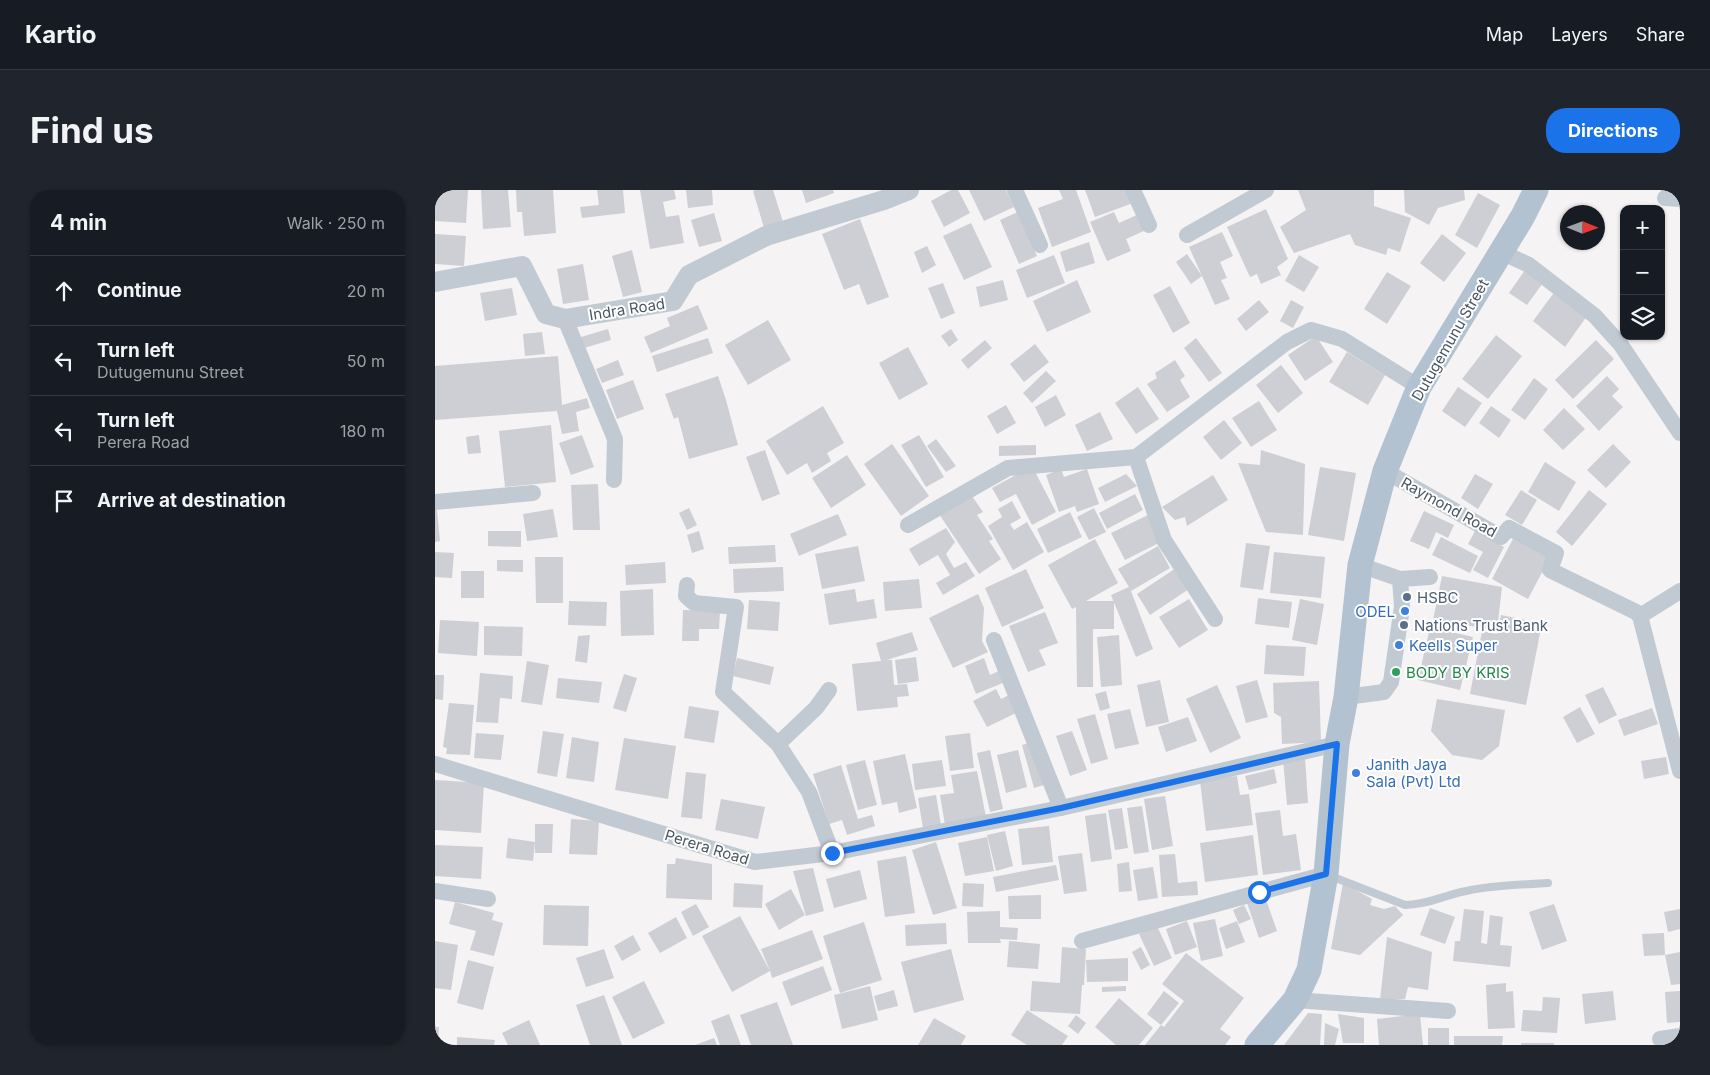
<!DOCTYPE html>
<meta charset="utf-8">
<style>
body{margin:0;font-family:Inter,sans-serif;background:#20242c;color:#f1f3f6}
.controls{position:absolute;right:15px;top:15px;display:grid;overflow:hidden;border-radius:10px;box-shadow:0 1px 4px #0004}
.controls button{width:45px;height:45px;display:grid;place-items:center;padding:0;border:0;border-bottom:1px solid #363941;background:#171b24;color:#f1f3f6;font:25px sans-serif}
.compass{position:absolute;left:1125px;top:15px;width:45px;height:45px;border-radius:50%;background:#171b24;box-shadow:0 1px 4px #0004;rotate:91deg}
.stop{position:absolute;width:15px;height:15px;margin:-11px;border:4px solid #1a73e8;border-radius:50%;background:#fff}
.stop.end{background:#1a73e8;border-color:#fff;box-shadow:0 1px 5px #0008}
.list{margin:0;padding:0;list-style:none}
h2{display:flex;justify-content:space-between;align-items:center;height:65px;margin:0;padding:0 20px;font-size:21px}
h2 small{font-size:16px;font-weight:400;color:#9ea1a6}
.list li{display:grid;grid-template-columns:32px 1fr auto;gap:15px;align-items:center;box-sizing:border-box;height:70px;padding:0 20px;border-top:1px solid #363941}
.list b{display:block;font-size:19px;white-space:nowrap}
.list p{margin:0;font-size:16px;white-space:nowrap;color:#9ea1a6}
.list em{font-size:16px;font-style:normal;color:#9ea1a6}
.icon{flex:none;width:28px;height:28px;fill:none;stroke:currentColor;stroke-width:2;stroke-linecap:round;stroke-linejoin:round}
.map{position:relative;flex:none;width:1245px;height:855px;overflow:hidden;border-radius:20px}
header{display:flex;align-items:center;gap:30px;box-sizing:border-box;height:70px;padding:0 25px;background:#171b24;border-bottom:1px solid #363941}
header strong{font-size:24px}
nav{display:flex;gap:28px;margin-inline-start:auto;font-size:18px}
.intro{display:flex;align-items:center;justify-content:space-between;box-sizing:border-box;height:120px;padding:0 30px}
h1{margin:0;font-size:35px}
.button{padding:12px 22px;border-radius:20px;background:#1a73e8;color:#fff;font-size:18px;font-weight:700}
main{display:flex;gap:30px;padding:0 30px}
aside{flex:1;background:#171b24;border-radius:20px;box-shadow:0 1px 4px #0004}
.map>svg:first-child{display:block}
</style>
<header>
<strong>Kartio</strong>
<nav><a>Map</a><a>Layers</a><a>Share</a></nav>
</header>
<div class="intro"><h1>Find us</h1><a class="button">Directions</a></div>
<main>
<aside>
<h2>4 min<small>Walk · 250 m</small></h2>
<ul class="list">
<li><svg class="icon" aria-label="ahead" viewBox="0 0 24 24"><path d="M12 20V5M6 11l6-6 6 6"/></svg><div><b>Continue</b></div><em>20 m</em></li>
<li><svg class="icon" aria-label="left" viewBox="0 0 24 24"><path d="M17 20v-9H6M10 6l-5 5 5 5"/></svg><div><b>Turn left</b><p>Dutugemunu Street</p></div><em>50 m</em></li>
<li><svg class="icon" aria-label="left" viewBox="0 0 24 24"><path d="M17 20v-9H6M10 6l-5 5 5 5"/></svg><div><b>Turn left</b><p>Perera Road</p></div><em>180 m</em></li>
<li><svg class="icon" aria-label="arrive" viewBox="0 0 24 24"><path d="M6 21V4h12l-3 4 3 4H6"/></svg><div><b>Arrive at destination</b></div></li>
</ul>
</aside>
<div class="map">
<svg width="1245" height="855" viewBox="0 0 1245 855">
<rect width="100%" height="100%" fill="#f5f3f3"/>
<path fill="#cdcfd5" d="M0 0H33L31 33 0 31Z
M46 0H73L76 37 48 39Z
M81 0H118L121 43 89 46 87 22H82Z
M162 0H188L190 23 147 28 145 17 164 15Z
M205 0H239L241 9 228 12 231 27 244 25 249 53 215 59Z
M251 0H277L278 15 253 18Z
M320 0H338L349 35 330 41 318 1Z
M367 0H398L399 3 371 13Z
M516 0H523L535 23 509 37 496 11Z
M534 0H571L579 17 549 31Z
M624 0H641L656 42 617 57 603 18 628 9Z
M650 0H693L698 13 660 27Z
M863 0H939V16L976 28 965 62 953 58 951 65 920 55 915 44 859 63 845 37 871 20Z
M969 0H1029L1030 10 1003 18 994 35 970 22Z
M1043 3 1065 15 1042 58 1020 45Z
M831 19 853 69 842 77 846 85 826 94 822 84 815 87 792 37Z
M583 22 602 66 584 74 565 30Z
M679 22 684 33 704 24 711 40 691 49 696 61 672 71 655 32Z
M279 23 287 51 264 57 256 30Z
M425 29 454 107 432 115 424 94 409 100 387 44Z
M536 33 557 77 529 90 508 46Z
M787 42 798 66 785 72 792 88 786 90 795 109 780 115 767 86 756 94 741 72 752 64 767 86 754 57Z
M0 44 31 46 29 76 0 74Z
M1007 44 1031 63 1009 92 985 73Z
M654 52 660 73 631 82 625 62Z
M492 56 501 75 487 83 479 62Z
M197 60 207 102 188 107 177 66Z
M619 65 630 93 592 108 581 80Z
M864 65 884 77 869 102 850 91Z
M148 74 154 110 128 114 122 79Z
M1092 77 1110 90 1092 115 1074 103Z
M952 82 976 96 952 134 929 119Z
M568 90 573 110 545 117 541 97Z
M642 90 656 122 612 142 598 111Z
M508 93 520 123 506 129 493 98Z
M735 96 755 133 738 143 718 105Z
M77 98 82 125 50 131 45 103Z
M1121 100 1152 126 1130 157 1098 131Z
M824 110 834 122 811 141 802 129Z
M856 110 869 117 858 138 845 131Z
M263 115 273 139 216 163 209 147 235 136 232 128Z
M333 130 356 170 313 195 290 155Z
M173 139 176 150 149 158 146 147Z
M516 139 523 150 514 157 506 146Z
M107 142 110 164 90 166 88 144Z
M1061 145 1087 166 1053 209 1027 189Z
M881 146 898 172 870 191 853 165Z
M273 148 278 163 222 182 217 166Z
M761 148 787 183 774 192 749 158Z
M550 150 557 158 533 179 526 170Z
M1161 150 1179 169 1138 209 1120 190Z
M600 154 614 172 589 192 575 174Z
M473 157 493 194 464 210 444 173Z
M912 162 950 185 933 215 894 192Z
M123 166 127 215 152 208 155 218 141 222 144 241 127 244 122 221 0 230V176Z
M183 170 189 185 167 193 161 179Z
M740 170 750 186 745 190 755 207 732 222 712 194 722 188 720 183Z
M846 175 868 203 843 223 821 195Z
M611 181 621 191 597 213 588 203Z
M283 186 291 210 303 255 254 269 243 227 239 229 230 204Z
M1172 186 1184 199 1177 206 1188 217 1164 241 1141 216Z
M1099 188 1113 199 1090 230 1076 220Z
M198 190 209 219 182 229 171 200Z
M703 197 724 229 701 244 680 213Z
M1023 197 1047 213 1030 237 1007 221Z
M621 205 631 225 610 237 600 217Z
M824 211 842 240 816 257 797 228Z
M571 215 581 233 562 244 552 226Z
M388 216 409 253 392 263 396 271 377 283 372 273 352 285 331 251Z
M1056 216 1076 230 1064 248 1044 233Z
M1129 218 1150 239 1128 260 1108 240Z
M665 222 678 249 652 261 640 235Z
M789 230 807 253 786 270 768 247Z
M116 235 121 292 70 297 64 241Z
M44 245 46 263 33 264 31 247Z
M147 245 159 277 136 285 124 253Z
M484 245 509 287 491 297 466 255Z
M501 249 521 276 511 282 492 256Z
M457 254 494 306 466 326 429 274Z
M1178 254 1196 272 1171 298 1152 280Z
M601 255V265L564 266V256Z
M330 260 345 304 327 311 311 267Z
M826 260 870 274 868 345 831 342 803 273 825 275Z
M412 265 431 295 396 318 377 288Z
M1110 272 1141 292 1124 321 1093 302Z
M597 276 621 322 597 335 581 304 565 312 557 298Z
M885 277 921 283 909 351 873 345Z
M626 279 629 287 652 279 664 314 642 322 640 316 624 322 611 285Z
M691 284 702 296 670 312 663 298Z
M1040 284 1058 294 1043 319 1026 308Z
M778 285 793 310 752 336 750 327 740 330 727 317Z
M163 294 165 340H138L136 295Z
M1086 300 1102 310 1087 335 1070 325Z
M1154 300 1172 314 1137 356 1121 342Z
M535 303 548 322 542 325 558 349 554 351 566 369 544 384 504 324Z
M700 304 708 320 672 339 664 323Z
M577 311 586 328 575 334 579 340 592 332 609 362 578 380 553 336 567 327 563 319Z
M254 318 262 335 252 340 244 323Z
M659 318 671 342 654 350 642 327Z
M118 319 123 347 92 351 88 324Z
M0 320H2L5 351 0 352Z
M989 321 1019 335 1013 348 1001 342 994 359 975 351Z
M635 322 647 347 613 363 602 339Z
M403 324 412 345 364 366 355 344Z
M713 325 726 352 690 370 676 343Z
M511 338 520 352 511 364 519 378 531 372 540 386 508 405 501 393 515 385 503 365 484 376 474 359Z
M53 341H86V357L53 356Z
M264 341 269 359 257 363 252 345Z
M1040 341 1069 357 1053 388 1038 380 1048 362 1033 354Z
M1006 347 1043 366 1035 383 997 365Z
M1079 347 1115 367 1093 409 1057 389Z
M660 349 683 393 651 411H679V439H658V497H642L641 417 637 419 613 375Z
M811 353 835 356 828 400 805 397Z
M340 355 341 372 294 374 293 357Z
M423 356 430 391 387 399 380 364Z
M723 356 735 378 696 401 718 459 701 467 676 405 694 397 683 379Z
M0 362 19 363 17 388 0 387Z
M839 362 890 367 886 408 835 403Z
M100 367H128V413H101Z
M62 370H88V382L62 381Z
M230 372 231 393 191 395 190 375Z
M348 377 349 401 299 403 298 379Z
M741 378 754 399 715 425 702 404Z
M591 379 609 418 567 437 550 398Z
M26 381H49V408H26Z
M1007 386 1067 397 1062 440 998 430Z
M484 389 487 418 450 421 448 392Z
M218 399 219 445 186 446 185 401Z
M420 399 422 412 439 409 442 428 394 435 389 404Z
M543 404 549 418 547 451 553 462 518 478 494 428Z
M823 408 857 412 854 438 820 434Z
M754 409 773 440 744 458 724 427Z
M865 409 889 414 882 455 857 450Z
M314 410 345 412 343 441 312 439Z
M134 411 172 412 171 436 133 435Z
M248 420 285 421 284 439H264V451H247Z
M610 422 623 453 604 460 611 475 593 482 574 436Z
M1066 425 1107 433 1091 515 1035 504 1047 441 1062 444Z
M5 430 44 432 42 466 3 463Z
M49 436 88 437 87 466 49 465Z
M995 437 1038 447 1025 500 983 490Z
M477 442 483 460 452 470H457L459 495 472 494 474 506 462 507 463 517 422 521 417 474 446 471 441 453Z
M155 445 152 473 140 471 143 446Z
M684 445 687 495 666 497 662 447Z
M831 455 871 457 869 486 829 484Z
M481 467 484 491 463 494 460 470Z
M302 468 339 477 335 495 298 486Z
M549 468 555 485 566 480 570 492 541 504 530 476Z
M92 471 114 475 107 515 86 512Z
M45 483 78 486 77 509 65 508 63 533 41 532Z
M189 484 202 488 191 522 178 518Z
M0 485H9L8 510 0 509Z
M123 488 167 492 164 513 121 508Z
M725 490 734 532 711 537 702 495Z
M822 490 833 527 811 533 801 496Z
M884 491 886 552 847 554 846 527 839 523 838 493Z
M782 495 806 548 775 563 751 509Z
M1168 497 1182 525 1164 534 1150 505Z
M561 499 566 509 576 504 585 521 552 537 538 511Z
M671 501 675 518 665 521 660 504Z
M1002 509 1070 520 1064 556 1047 570 1017 565 996 541Z
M14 513 39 515 35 565 11 564 12 558 8 557Z
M254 516 284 521 279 553 249 548Z
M1145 517 1160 544 1142 553 1128 527Z
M1217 518 1223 534 1189 546 1183 530Z
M695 519 704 554 680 559 672 524Z
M660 524 673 569 656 574 642 529Z
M753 527 762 551 731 562 723 537Z
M108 541 129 544 122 587 102 583Z
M637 541 652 580 635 586 621 546Z
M41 543 69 545 66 570 39 568Z
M535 543 539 578 515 581 510 546Z
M137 547 164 552 159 592 131 588Z
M189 548 241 556 233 609 180 600Z
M607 549 619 592 599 598 587 555Z
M555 560 568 619 555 622 542 563Z
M583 560 592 597 571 603 562 565Z
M470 564 482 618 464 623 462 612 447 615 438 571Z
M870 567 873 613 852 615 848 569Z
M1231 567 1234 584 1209 589 1206 571Z
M430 570 442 615 423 620 411 575Z
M507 570 511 596 480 600 477 574Z
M406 575 423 629 437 625 440 636 412 645 407 630 394 634 378 584Z
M839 579 842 593 814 600 810 586Z
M542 581 551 627 510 635 505 605 519 603 516 585Z
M251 582 271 584 267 629 246 627Z
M802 586 805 605 814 604 818 635 771 641 765 591Z
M0 590 49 593 46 643 0 640Z
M501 605 506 635 488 638 483 608Z
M730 606 738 656 717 660 709 609Z
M286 609 330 617 323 649 280 640Z
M707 616 714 662 699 664 692 618Z
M687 618 693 658 680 660 673 620Z
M845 620 848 646 861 644 866 680 828 685 820 623Z
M671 623 677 669 656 672 650 626Z
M136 629 164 631 162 665 134 664Z
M100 634H118L117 663H100Z
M614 636 618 672 587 675 583 639Z
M570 641 578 676 561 681 552 645Z
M818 645 823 685 770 692 765 653Z
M552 647 559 681 530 686 523 653Z
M73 648 100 652 98 671 71 668Z
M501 652 522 718 498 725 477 660Z
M0 655 48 657 46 689 0 686Z
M647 663 652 701 629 704 623 666Z
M740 664 743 693 762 691 763 705 727 707 724 665Z
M471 666 480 723 450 727 442 671Z
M241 668 277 674V710L231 708 232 674H240Z
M694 672 697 701 684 702 682 674Z
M621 675 624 690 561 702 558 687Z
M718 677 723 708 703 711 698 680Z
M378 678 389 721 371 726 358 681Z
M425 680 432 709 399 718 391 689Z
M299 693 328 695 327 718 298 717Z
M528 693 549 694 548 717 527 716Z
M908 693 937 709 935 715 949 719 960 716 968 725 925 765 896 759Z
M356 699 370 725 344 740 330 714Z
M829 704 842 741 824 748 811 710Z
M606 705V729H574L573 706Z
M20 712 59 723 57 730 68 733 59 766 35 760 41 741 14 734Z
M261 714 274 737 258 746 246 722Z
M1119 714 1132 751 1107 760 1094 722Z
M109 715 154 716 153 756 108 755Z
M809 715 816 729 804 734 798 720Z
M995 718 1020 727 1010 754 985 745Z
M1029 719 1049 721 1046 753 1052 754 1055 725 1068 727 1065 755 1077 756 1075 777 1018 771 1020 751H1025Z
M1245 719V739L1233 742 1229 722Z
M565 721V737L583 738 582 750 565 749 566 753H533L532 722Z
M305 726 335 781 326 759 377 740 388 769 337 788 335 781 297 802 267 746Z
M241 727 252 748 225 763 213 743Z
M780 729 788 766 766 771 758 733Z
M752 731 762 757 740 765 731 739Z
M802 731 810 752 791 759 784 738Z
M429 732 447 790 405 803 388 746Z
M511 733 512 754 471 756 470 735Z
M722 736 737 768 719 776 704 744Z
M1229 743 1230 765 1245 762V794L1236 795 1230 765 1209 766 1207 744Z
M198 745 206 760 187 771 179 756Z
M952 747 997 762 993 800 973 797 970 809 945 810Z
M0 751 23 755 16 800 0 798Z
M574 751 605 754 603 779 572 777Z
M627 757 651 759 649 795H647L645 824 595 821 597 791 625 793Z
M706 757 715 775 706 780 697 762Z
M169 759 179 788 151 797 141 768Z
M516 759 529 810 479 823 466 772Z
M751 763 809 808 785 839 796 847 790 855H710L726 835 712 824 729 801 744 813 726 835 729 837 749 811 727 794Z
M693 768V791L652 792 651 770Z
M33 770 59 777 48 820 22 813Z
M388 776 397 800 356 816 347 792Z
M209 791 230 833 198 849 177 807Z
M1071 793V802L1078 801 1080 838 1053 839 1051 795Z
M435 796 443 830 407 839 399 805Z
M691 796V801L667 802V797Z
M459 800 463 816 443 821 439 806Z
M1178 801 1181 830 1150 834 1147 804Z
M1245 801V832L1232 833 1230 802Z
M169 805 187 855H155L141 815Z
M1108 807 1125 808 1122 843 1086 841 1088 820 1107 821Z
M684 808 718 838 704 855H681L660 837Z
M342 812 358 855H316L305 825Z
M592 820 633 846 627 855H592L576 845Z
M873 823 887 824 885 855H849Z
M294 824 306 855H285L276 831Z
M903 824 929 828V853H908Z
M985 824 988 855H944L942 829Z
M641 825 651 833 643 844 633 836Z
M499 828 531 846 526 855H483Z
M94 830 105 855H73L67 843Z
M890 833 904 839 900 855H889Z
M0 837H4L3 855H0Z
M993 838H1014V855H993Z
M1019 846H1068L1067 855H1019Z
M22 847 60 850 59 855H22Z
M279 848 282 855H260Z
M1086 853H1119V855H1086Z"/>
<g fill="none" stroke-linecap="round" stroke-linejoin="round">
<path stroke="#c1cad2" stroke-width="8" d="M893 685 970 715C992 715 1009 705 1031 701 1058 695 1085 695 1113 693"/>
<path stroke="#c1cad2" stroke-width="16" d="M580 0 605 55
M698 0 714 35
M1230 8 1245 9
M752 45 831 0
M1066 62 1094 75 1160 126 1186 155 1245 243
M130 129 180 249 179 290
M701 267 729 350 780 429
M950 281 1066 347 1074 338 1121 363 1115 380 1201 422 1205 426 1245 581
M0 312 98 303
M473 335 573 278 701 267 852 152 876 140 907 149 984 197
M925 375 965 389 995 387
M252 395 251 406 259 413 301 417 288 502 343 554 374 602 397 663
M1205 426 1245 401
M559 450 626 618
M911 507 949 502 956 492 967 417 965 389
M343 554 381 518 394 500
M0 574 320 672 397 663 626 618 902 554
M0 701 53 709
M647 751 891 684
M860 810 1013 821
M1225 849 1245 846"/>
<path stroke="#c1cad2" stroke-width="20" d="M0 92 87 76 111 124 130 129 238 111 254 85 331 46 449 10 474 0"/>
<path stroke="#b3c2d1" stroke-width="25" d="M822 855 860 810 874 780 891 684 902 554 911 507 925 375 950 281 984 197 1088 26 1101 0"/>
</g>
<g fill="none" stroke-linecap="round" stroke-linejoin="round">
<path stroke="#1a73e8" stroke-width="6" d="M397 663 626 618 902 554 891 684 824 702"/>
</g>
<g fill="#5c6f8a" stroke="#fff" stroke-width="2">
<circle cx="972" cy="407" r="5"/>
<circle cx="969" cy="435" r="5"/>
</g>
<g fill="#3f7fe0" stroke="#fff" stroke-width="2">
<circle cx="970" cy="421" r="5"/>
<circle cx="964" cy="455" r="5"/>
<circle cx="921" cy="583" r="5"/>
</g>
<circle fill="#2e9e5b" stroke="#fff" stroke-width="2" cx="961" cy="482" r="5"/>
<g text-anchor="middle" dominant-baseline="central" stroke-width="4" stroke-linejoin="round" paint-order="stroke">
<g font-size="15" fill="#4a5661" stroke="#fff">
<text transform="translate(192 119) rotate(-9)">Indra Road</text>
<text transform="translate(1015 150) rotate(-60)">Dutugemunu Street</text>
<text transform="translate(1014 317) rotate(29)">Raymond Road</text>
<text transform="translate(272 657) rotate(17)">Perera Road</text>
</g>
<g font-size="15" fill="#4e5e75" stroke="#fff" text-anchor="start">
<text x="982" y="407">HSBC</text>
<text x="979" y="435">Nations Trust Bank</text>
</g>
<g font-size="15" fill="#366cbe" stroke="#fff" text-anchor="start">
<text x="960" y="421" text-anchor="end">ODEL</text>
<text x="974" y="455">Keells Super</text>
<text x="931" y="574">Janith Jaya<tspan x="931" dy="17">Sala (Pvt) Ltd</tspan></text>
</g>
<g font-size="15" fill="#27864d" stroke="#fff" text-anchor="start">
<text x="971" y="482">BODY BY KRIS</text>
</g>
</g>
</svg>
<div class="controls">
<button>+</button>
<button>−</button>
<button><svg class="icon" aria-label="layers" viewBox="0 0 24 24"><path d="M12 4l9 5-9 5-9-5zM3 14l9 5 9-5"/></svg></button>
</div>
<svg class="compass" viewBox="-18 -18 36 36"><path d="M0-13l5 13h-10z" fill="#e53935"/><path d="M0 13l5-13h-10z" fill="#9ea1a6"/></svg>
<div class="stop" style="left:824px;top:702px"></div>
<div class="stop end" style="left:397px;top:663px"></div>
</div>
</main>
